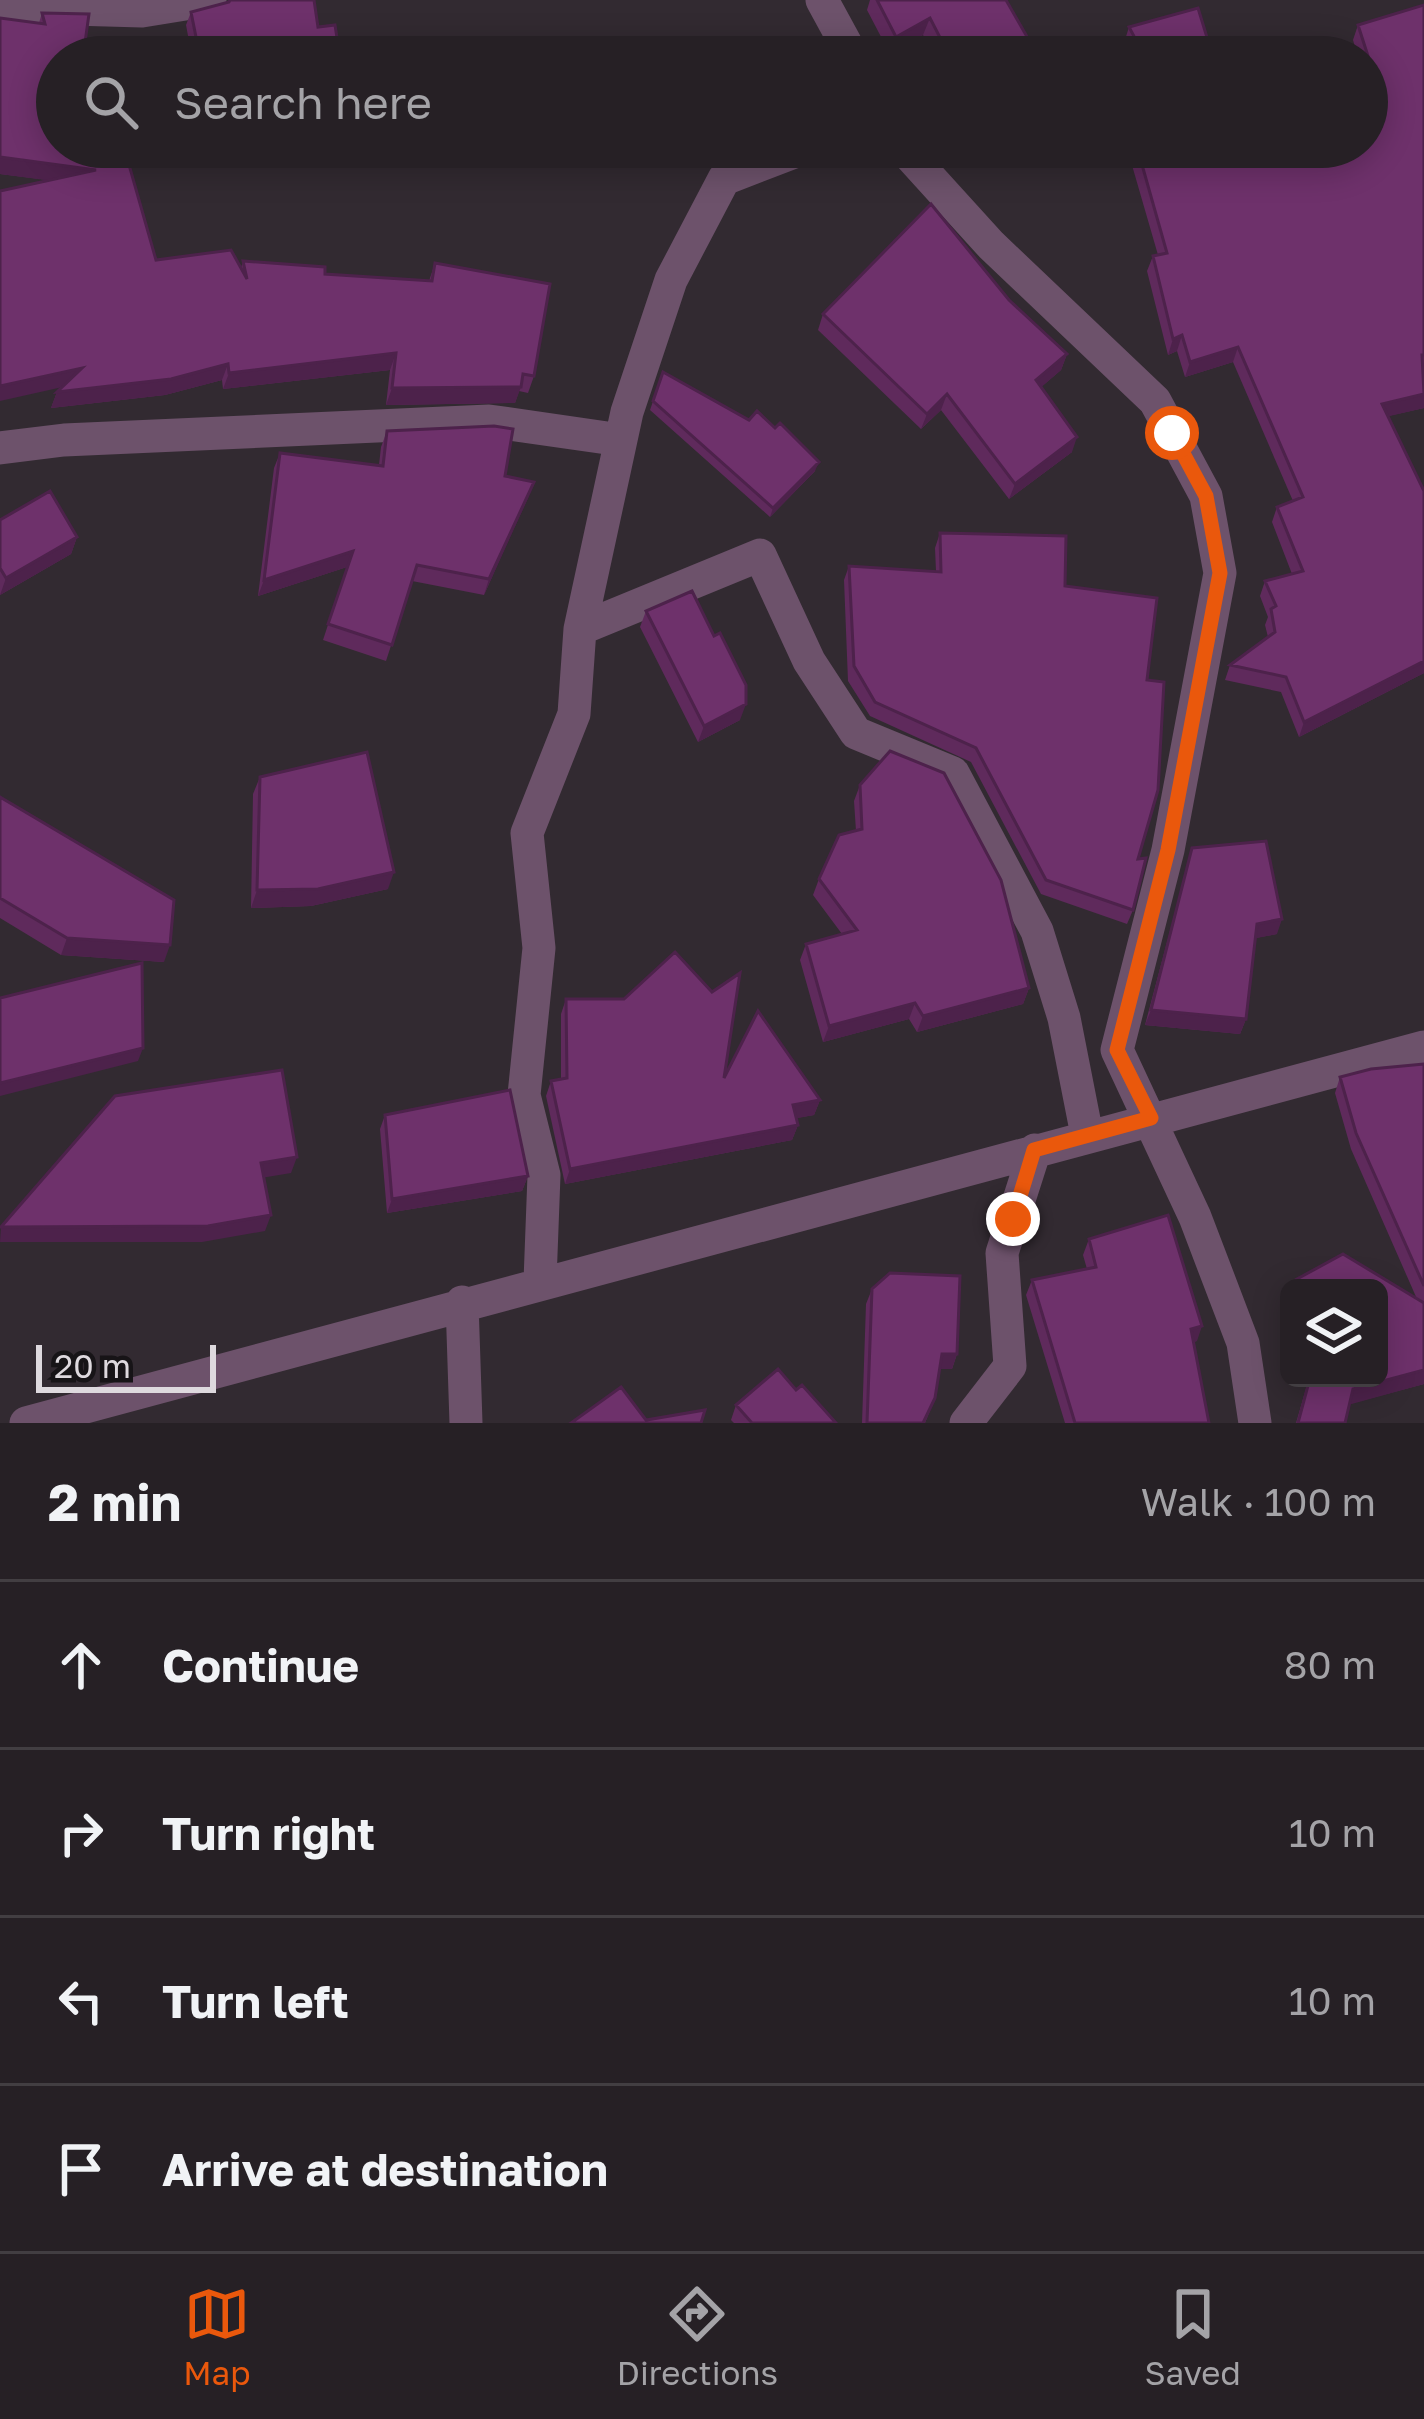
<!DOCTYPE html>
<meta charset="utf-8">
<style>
body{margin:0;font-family:"Golos Text",sans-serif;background:#2e282d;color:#f1f3f6}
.controls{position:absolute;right:36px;bottom:36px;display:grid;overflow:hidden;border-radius:18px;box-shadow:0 6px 30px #0003}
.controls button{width:108px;height:108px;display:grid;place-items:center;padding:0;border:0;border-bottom:3px solid #423e42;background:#262025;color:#f1f3f6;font:60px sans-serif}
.scale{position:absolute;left:36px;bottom:30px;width:180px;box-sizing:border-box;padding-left:12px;border:6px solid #ded9de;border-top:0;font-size:33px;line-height:42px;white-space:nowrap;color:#ded9de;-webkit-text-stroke:9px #171417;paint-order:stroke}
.stop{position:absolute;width:36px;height:36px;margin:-27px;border:9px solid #ea580c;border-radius:50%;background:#fff}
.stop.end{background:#ea580c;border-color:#fff;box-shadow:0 3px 12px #0008}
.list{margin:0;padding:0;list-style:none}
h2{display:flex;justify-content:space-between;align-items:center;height:156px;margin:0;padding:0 48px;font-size:51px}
h2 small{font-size:39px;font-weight:400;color:#a4a3a7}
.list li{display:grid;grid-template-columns:78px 1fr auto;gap:36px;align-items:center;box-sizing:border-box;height:168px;padding:0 48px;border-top:3px solid #423e42}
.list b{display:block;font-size:45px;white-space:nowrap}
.list em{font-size:39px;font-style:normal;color:#a4a3a7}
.icon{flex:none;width:66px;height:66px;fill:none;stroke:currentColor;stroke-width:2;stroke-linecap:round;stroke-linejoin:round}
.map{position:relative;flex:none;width:1424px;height:1423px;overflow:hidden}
.search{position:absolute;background:#262025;box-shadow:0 6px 30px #0003;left:36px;right:36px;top:36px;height:132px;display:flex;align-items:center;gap:30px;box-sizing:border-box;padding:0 42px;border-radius:66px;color:#a4a3a7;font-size:45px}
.sheet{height:828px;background:#262025}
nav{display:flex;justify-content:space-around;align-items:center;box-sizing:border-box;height:168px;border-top:3px solid #423e42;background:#262025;font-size:33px;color:#a4a3a7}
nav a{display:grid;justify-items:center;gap:6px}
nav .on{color:#ea580c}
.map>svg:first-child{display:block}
</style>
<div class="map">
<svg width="1424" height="1423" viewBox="0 0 1424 1423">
<rect width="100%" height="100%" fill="#322a31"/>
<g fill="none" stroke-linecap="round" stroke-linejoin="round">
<path stroke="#6d526b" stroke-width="33" d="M822 0 853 57
M0 7 142 11 210 0
M902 147 991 245 1155 401 1206 496 1220 573 1168 850 1117 1050 1195 1217 1243 1343 1255 1423
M0 448 64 440 489 421 621 440
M580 629 760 555 809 661 856 733 953 773 1037 931 1064 1018 1087 1135
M540 1281 544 1175 524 1095 539 948 527 833 574 714 580 629 627 412 671 280 724 179 807 147
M462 1302 466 1423
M26 1423 1424 1047
M966 1423 1010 1366 1002 1253 1035 1150"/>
</g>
<path fill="#5f2a5c" d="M870 0H1006L1030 42 1024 57H935L923 35 890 54 867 10Z
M229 2 318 27 340 57H192L186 25 191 12Z
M1424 5V408L1388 416 1424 491V673L1299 737 1281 692 1225 680 1230 665 1268 637 1265 625 1268 617 1260 596 1265 581 1292 574 1272 522 1277 507 1293 501 1233 362 1185 377 1177 351 1168 355 1147 271 1153 256 1158 255 1127 148 1106 154 1104 147H1367L1376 111 1367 85V57H1358L1353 40 1358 25Z
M42 13 57 57 156 260 241 268 243 261 325 274 429 281 435 263 534 376 528 393 519 391 515 403 386 405 390 370 223 389 222 380 165 395 51 408 57 392 62 387 48 180 0 174V18L39 23Z
M1129 27 1213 57H1086L1087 54 1124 43Z
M1009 300 1067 354 1061 370 1041 387 1072 452 1009 499 941 410 921 429 818 330 823 314Z
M663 372 815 471 770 517 650 410Z
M387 431 505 476 534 482 484 595 412 581 386 661 323 640 347 567 258 596 274 468 280 453 379 465 381 447Z
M0 520 77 537 71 554 0 595Z
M940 533 1065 586 1147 680 1138 859 1133 910 1127 924 1041 894 971 762 870 716 848 681 844 580 849 566 936 571 935 548Z
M646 611 714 636 740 720 698 742 640 627Z
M260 777 388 889 311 906 251 908 253 794Z
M860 785 1029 988 1023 1004 917 1032 909 1019 823 1042 800 960 806 944 842 934 813 895 819 879 856 831 854 801Z
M0 797 164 962 61 955 0 918Z
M1192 848 1277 934 1255 938 1246 1019 1240 1034 1145 1025Z
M566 999 724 1078 820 1100 814 1115 796 1118 798 1125 792 1140 565 1184 546 1096 551 1081 561 1079V1014Z
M1424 1064V1384L1349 1404 1345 1423H1296L1307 1385 1304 1378H1379V1288H1294L1297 1279 1343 1254 1417 1299 1351 1149 1335 1093 1340 1077 1371 1069Z
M385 1115 528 1176 522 1191 387 1213 380 1129Z
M1089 1239 1197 1341 1193 1342 1209 1423H1065L1026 1295 1032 1280 1087 1269 1083 1255Z
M872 1289 957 1354 952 1369H940L935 1398 925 1423H862L866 1304Z
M796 1390 836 1423H734L731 1420 736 1405Z"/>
<path fill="#4d224b" d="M930 18 923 35 890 54 896 37Z
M1030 42 1024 57H1002Z
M214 147H235L212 152Z
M1108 147H1128L1106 154Z
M0 157 96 170 90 186 0 174Z
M1182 335 1177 351 1168 355 1173 339Z
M1238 347 1233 362 1185 377 1190 362Z
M396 353 390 370 223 389 229 373Z
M1067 354 1061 370 1031 396 1036 380Z
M228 364 222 380 165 395 51 408 57 392Z
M82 368 76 384 0 401V386Z
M521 387 515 403 386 405 392 388Z
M947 394 941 410 921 429 927 414Z
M1424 394V408L1377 419 1382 404Z
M1077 437 1072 452 1009 499 1015 484Z
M819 462 815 471 770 517 773 508Z
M534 482 528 498 484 595 489 579Z
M77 537 71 554 0 595 6 578Z
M353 551 347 567 258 596 264 580Z
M1424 661V673L1299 737 1304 722Z
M746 704 740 720 698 742 704 726Z
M394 872 388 889 311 906 251 908 257 890Z
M1282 919 1277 934 1252 939 1257 924Z
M67 938 170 945 164 962 61 955Z
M1029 988 1023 1004 917 1032 923 1016Z
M915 1003 909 1019 823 1042 829 1026Z
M1151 1010 1246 1019 1240 1034 1145 1025Z
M143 1048 138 1061 0 1096V1083Z
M820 1100 814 1115 788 1120 793 1105Z
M798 1125 792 1140 565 1184 570 1169Z
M297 1157 291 1173 255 1179 261 1163Z
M528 1176 522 1191 387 1213 392 1199Z
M271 1215 265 1231 202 1242H0L1 1227Z
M1202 1326 1197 1341 1185 1344 1191 1329Z
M942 1354H957L952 1369H937Z
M1424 1370V1384L1348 1405 1353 1389Z"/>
<path fill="#6e316b" stroke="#4d224b" stroke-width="3" d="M230 0H314L318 27 335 25 340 57H200L191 12 229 2Z
M877 0H1006L1030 42 1002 57H950L930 18 896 37Z
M1424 5V355H1422L1424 394 1382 404 1424 491V661L1304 722 1286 677 1230 665 1275 632 1271 609 1276 606 1265 581 1303 571 1277 507 1303 497 1238 347 1190 362 1182 335 1173 339 1153 256 1167 253 1137 147H1367V113L1385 109 1358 25Z
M1198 8 1213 57H1088L1087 54 1136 40 1129 27Z
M42 13 89 14 83 57H57V147H124L156 260 231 250 247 279 243 261 325 267V274L432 281 435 263 550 284 534 376 523 374 521 387 392 388 396 353 229 373 228 364 171 379 57 392 82 368 0 386V191L96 170 0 157V18L45 24Z
M726 43 734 57H703Z
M931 204 1009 300 1067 354 1036 380 1077 437 1015 484 947 394 927 414 823 314Z
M663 372 749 420 757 411 775 428 780 423 819 462 773 508 653 401Z
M494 426 513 429 505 476 534 482 489 579 417 565 392 645 328 624 353 551 264 580 280 453 383 466 387 431Z
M50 491 77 537 6 578 0 568V520Z
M940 533 1066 536 1065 586 1157 598 1147 680 1164 682 1158 790 1138 859 1146 858 1133 910 1046 880 976 748 875 702 854 666 849 566 941 572Z
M692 591 714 636 720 633 746 685V704L704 726 646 611Z
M890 751 944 773 1001 880 1029 988 923 1016 915 1003 829 1026 806 944 857 930 819 879 839 835 862 829 860 785Z
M367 752 394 872 318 889 257 890 260 777Z
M0 797 174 900 170 945 67 938 0 898Z
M1266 841 1282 919 1257 924 1246 1019 1151 1010 1192 848Z
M675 952 712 992 740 973 724 1078 758 1011 820 1100 793 1105 798 1125 570 1169 551 1081 567 1078 566 999H624Z
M142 963 143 1048 0 1083V998Z
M1424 1064V1286L1356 1133 1340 1077 1371 1069Z
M282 1070 297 1157 261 1163 271 1215 208 1226 1 1227 115 1096Z
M510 1090 528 1176 392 1199 385 1115Z
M1168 1215 1202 1326 1191 1329 1209 1423H1075L1032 1280 1096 1267 1089 1239Z
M1343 1254 1424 1303V1370L1353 1389 1345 1423H1298L1310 1378H1379V1288H1308L1297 1279Z
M890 1273 960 1276 957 1354H942L935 1398 923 1423H867L872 1289Z
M778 1369 796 1390 802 1385 836 1423H752L736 1405Z
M621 1387 646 1420 705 1410 701 1423H571Z"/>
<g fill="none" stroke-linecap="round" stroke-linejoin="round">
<path stroke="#ea580c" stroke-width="15" d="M1013 1219 1034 1150 1151 1118 1117 1050 1168 850 1220 573 1206 496 1172 433"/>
</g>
</svg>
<div class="controls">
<button><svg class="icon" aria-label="layers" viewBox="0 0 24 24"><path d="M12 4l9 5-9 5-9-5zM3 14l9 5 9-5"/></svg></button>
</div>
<div class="scale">20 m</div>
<div class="stop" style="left:1172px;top:433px"></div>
<div class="stop end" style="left:1013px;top:1219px"></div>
<div class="search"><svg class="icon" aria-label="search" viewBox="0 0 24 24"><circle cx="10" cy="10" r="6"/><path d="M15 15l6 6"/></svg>Search here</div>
</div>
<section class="sheet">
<h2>2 min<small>Walk · 100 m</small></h2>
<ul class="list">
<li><svg class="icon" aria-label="ahead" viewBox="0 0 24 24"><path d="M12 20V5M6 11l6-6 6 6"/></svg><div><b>Continue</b></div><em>80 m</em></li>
<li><svg class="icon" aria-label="right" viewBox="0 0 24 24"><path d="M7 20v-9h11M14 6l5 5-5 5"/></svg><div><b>Turn right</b></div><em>10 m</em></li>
<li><svg class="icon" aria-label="left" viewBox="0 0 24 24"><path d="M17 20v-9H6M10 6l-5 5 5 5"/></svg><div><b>Turn left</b></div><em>10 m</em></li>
<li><svg class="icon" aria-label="arrive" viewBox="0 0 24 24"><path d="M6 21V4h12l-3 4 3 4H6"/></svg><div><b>Arrive at destination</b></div></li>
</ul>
</section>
<nav>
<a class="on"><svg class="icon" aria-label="map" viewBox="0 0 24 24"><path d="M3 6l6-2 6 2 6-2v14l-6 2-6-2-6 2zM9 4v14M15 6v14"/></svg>Map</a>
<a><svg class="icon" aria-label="directions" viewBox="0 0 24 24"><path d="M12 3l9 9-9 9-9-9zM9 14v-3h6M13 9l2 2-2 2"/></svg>Directions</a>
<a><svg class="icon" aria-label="saved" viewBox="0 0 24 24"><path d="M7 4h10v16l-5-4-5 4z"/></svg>Saved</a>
</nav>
